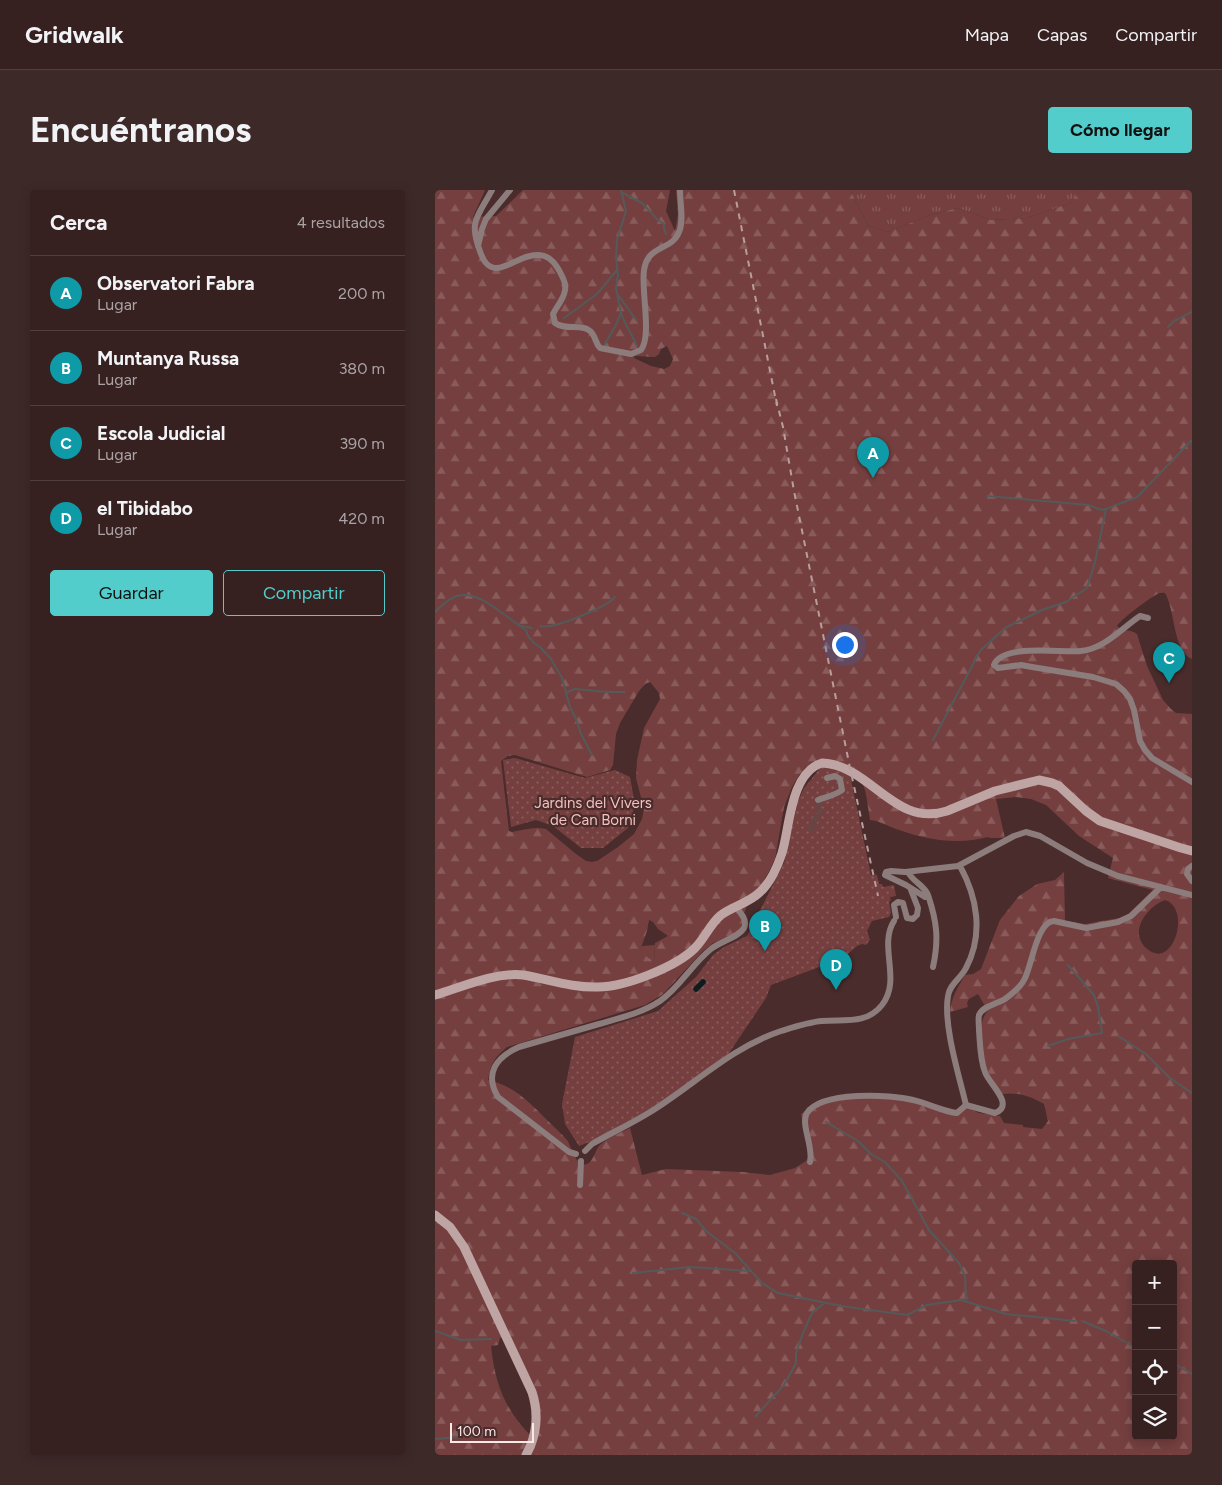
<!DOCTYPE html>
<html lang="es">
<meta charset="utf-8">
<style>
body{margin:0;font-family:Figtree,sans-serif;background:#3e2929;color:#f1f3f6}
.controls{position:absolute;right:15px;bottom:15px;display:grid;overflow:hidden;border-radius:5px;box-shadow:0 2px 12px #0003}
.controls button{width:45px;height:45px;display:grid;place-items:center;padding:0;border:0;border-bottom:1px solid #513e3e;background:#372120;color:#f1f3f6;font:25px sans-serif}
.scale{position:absolute;left:15px;bottom:12px;width:84px;box-sizing:border-box;padding-left:5px;border:2px solid #fce8e7;border-top:0;font-size:14px;line-height:18px;white-space:nowrap;color:#fce8e7;-webkit-text-stroke:4px #492c2b;paint-order:stroke}
.you{position:absolute;left:409px;top:454px;width:18px;height:18px;margin:-12px;border:4px solid #fff;border-radius:50%;background:#1a73e8;box-shadow:0 0 0 8px #1a73e833}
.badge{display:grid;place-items:center;width:32px;height:32px;border-radius:50%;background:#53cdcb;color:#fff;font-size:16px;font-weight:700}
.pin{position:absolute;translate:-50% -41px;filter:drop-shadow(0 1px 2px #0008)}
.pin::after{content:'';position:absolute;top:26px;width:18px;height:15px;background:inherit;clip-path:polygon(0 0,100% 0,50% 100%)}
.list{margin:0;padding:0;list-style:none}
h2{display:flex;justify-content:space-between;align-items:center;height:65px;margin:0;padding:0 20px;font-size:21px}
h2 small{font-size:16px;font-weight:400;color:#aaa3a5}
.list li{display:grid;grid-template-columns:32px 1fr auto;gap:15px;align-items:center;box-sizing:border-box;height:75px;padding:0 20px;border-top:1px solid #513e3e}
.list b{display:block;font-size:19px;white-space:nowrap}
.list p{margin:0;font-size:16px;white-space:nowrap;color:#aaa3a5}
.list em{font-size:16px;font-style:normal;color:#aaa3a5}
.actions{display:flex;gap:10px;padding:15px 20px}
.actions a{flex:1;padding:11px 0;border:1px solid #53cdcb;border-radius:5px;text-align:center;font-size:18px;color:#53cdcb}
.actions .main{background:#53cdcb;color:#111}
.icon{flex:none;width:28px;height:28px;fill:none;stroke:currentColor;stroke-width:2;stroke-linecap:round;stroke-linejoin:round}
.map{position:relative;flex:none;width:757px;height:1265px;overflow:hidden;border-radius:5px}
header{display:flex;align-items:center;gap:30px;box-sizing:border-box;height:70px;padding:0 25px;background:#372120;border-bottom:1px solid #513e3e}
header strong{font-size:24px}
nav{display:flex;gap:28px;margin-inline-start:auto;font-size:18px}
.intro{display:flex;align-items:center;justify-content:space-between;box-sizing:border-box;height:120px;padding:0 30px}
h1{margin:0;font-size:35px}
.button{padding:12px 22px;border-radius:5px;background:#53cdcb;color:#111;font-size:18px;font-weight:700}
main{display:flex;gap:30px;padding:0 30px}
aside{flex:1;background:#372120;border-radius:5px;box-shadow:0 2px 12px #0003}
.map>svg:first-child{display:block}
</style>
<header>
<strong>Gridwalk</strong>
<nav><a>Mapa</a><a>Capas</a><a>Compartir</a></nav>
</header>
<div class="intro"><h1>Encuéntranos</h1><a class="button">Cómo llegar</a></div>
<main>
<aside>
<h2>Cerca<small>4 resultados</small></h2>
<ul class="list">
<li><span class="badge" style="background:#0f9aa8">A</span><div><b>Observatori Fabra</b><p>Lugar</p></div><em>200 m</em></li>
<li><span class="badge" style="background:#0f9aa8">B</span><div><b>Muntanya Russa</b><p>Lugar</p></div><em>380 m</em></li>
<li><span class="badge" style="background:#0f9aa8">C</span><div><b>Escola Judicial</b><p>Lugar</p></div><em>390 m</em></li>
<li><span class="badge" style="background:#0f9aa8">D</span><div><b>el Tibidabo</b><p>Lugar</p></div><em>420 m</em></li>
</ul>
<div class="actions"><a class="main">Guardar</a><a>Compartir</a></div>
</aside>
<div class="map">
<svg width="757" height="1265" viewBox="0 0 757 1265">
<defs>
<pattern id="grass-tufts" width="24" height="20" patternUnits="userSpaceOnUse" patternTransform="scale(1.25)"><rect width="24" height="20" fill="#753f3f"/><path d="M3 7l-1-3M5 7V3M7 7l1-3M15 17l-1-3M17 17v-4M19 17l1-3" fill="none" stroke="#8a5b5b"/></pattern>
<pattern id="forest-firs" width="22" height="20" patternUnits="userSpaceOnUse" patternTransform="scale(1.25)"><rect width="22" height="20" fill="#753f3f"/><path d="M5 1l3.5 6h-7zM16 11l3.5 6h-7z" fill="#8a5b5b"/></pattern>
<pattern id="park-dots" width="8" height="8" patternUnits="userSpaceOnUse" patternTransform="scale(1.25)"><rect width="8" height="8" fill="#753f3f"/><path d="M2 2h.1M6 6h.1" fill="none" stroke="#8a5b5b" stroke-width="1.8" stroke-linecap="round"/></pattern>
</defs>
<rect width="100%" height="100%" fill="#492c2b"/>
<path fill="url(#grass-tufts)" d="M415 0H646L635 13 592 28 556 30 523 18 495 25 453 42 433 35Z"/>
<path fill="url(#forest-firs)" fill-rule="evenodd" d="M0 0H50L38 27 61 26 88 0H235L231 21 240 41 243 24 241 0H415L433 35 453 42 495 25 523 18 556 30 592 28 635 13 646 0H757V469C738 462 740 419 730 403 726 402 723 403 719 406 712 410 684 431 682 436 687 442 696 439 702 444L712 476 728 510 736 519 741 523 757 524V1265H0ZM232 156 238 169 235 176 229 179 216 176 199 168 200 166 220 167 224 164 226 159ZM215 492 224 503 225 509 209 538 202 570 201 588 209 619 207 629 199 644 183 657 162 671 157 672 151 671 141 664 111 639C99 636 88 640 77 642L74 641 66 571 73 566 80 565 152 587 175 580 178 575 181 544 185 533 204 501 210 494ZM385 569C401 570 422 578 428 594 432 605 433 618 435 630 445 631 454 637 464 640 492 650 523 655 553 647L555 648H570L561 609 581 607 596 609 611 615 644 646 678 668 673 688 718 700 690 727 650 734 630 731 629 682 620 690 602 694 584 706 565 730 546 779 538 784 530 785C523 797 516 808 515 822L533 817 532 813 534 809 543 804 550 816 554 819C552 822 549 825 548 829 544 842 548 871 554 884 557 891 563 897 567 904 583 902 595 906 609 914L613 931 607 939 588 937V935L569 933 565 926 544 923 528 916 523 920 517 919 477 907 387 909 366 924 374 965 371 971 360 978 335 985 307 982 231 979 207 985 195 938C185 943 172 948 165 955 160 960 158 972 152 974 141 978 137 957 132 950 126 943 119 937 112 930 95 913 78 895 53 890 55 874 60 867 72 857L210 815 228 804 268 761 278 753 303 742 308 736 307 728 317 704 327 694 340 669 349 617 357 597 364 585 371 577ZM730 710C757 718 738 783 711 758 693 741 713 716 730 710ZM214 730 218 732 223 739 233 746 220 753 219 771 206 758 212 741ZM701 1074H738V1246H701ZM68 1147C83 1181 102 1207 95 1245 69 1218 60 1193 56 1156L63 1155 65 1148Z"/>
<path fill="url(#park-dots)" d="M80 568 150 588 180 580 195 587 200 615 193 638 168 658H146L118 636 101 630 76 637 68 570Z
M386 577H394L415 585 436 685H442L444 694H447L448 697 459 695 461 706 455 707 456 711H454L456 723 454 727 437 731 432 741 435 750 431 755 427 754 422 756 402 773 387 776 336 795 331 808 292 866 211 922 157 951 144 956 130 934 127 914 140 847 223 821 261 787 278 765 289 757 312 746 349 673 363 611 369 598Z"/>
<path fill="#753f3f" d="M220 755 219 771C213 768 208 765 206 758L207 756Z"/>
<g fill="none" stroke-linecap="round" stroke-linejoin="round">
<path stroke="#545a5a" stroke-width="2" d="M186 2 207 13 222 29 229 34V39L231 44
M184 106 201 130
M186 123C190 135 197 144 202 156
M129 128 162 104 182 80
M733 137 739 131 757 122
M169 155 180 137 186 123 181 98 183 85 181 67 182 50 191 21 186 0
M552 306 653 315 667 320 670 319
M0 422C6 416 14 408 22 406 45 399 72 429 91 440L93 446 99 453 106 458 116 469 127 488 135 517 141 529 146 544 157 565
M83 435 97 438
M105 436C118 440 171 417 180 407
M132 502 140 499 172 502H190
M498 550 545 461 570 438 607 420 631 412 652 398 660 372 671 319 702 307 757 250
M683 846 711 864 735 888 757 903
M613 856 633 849 667 843 663 817 659 805 633 775
M391 932 423 951 436 964 450 972 467 991 494 1040 524 1073 530 1086 531 1110
M247 1023 261 1029 271 1041 300 1063 327 1093 343 1103 406 1116 472 1125 492 1115 526 1110 571 1124 640 1131
M198 1083 255 1077 315 1081
M647 1131 671 1141 701 1158
M0 1141 26 1150 56 1149
M738 1173 757 1184
M321 1226 349 1195 361 1173V1163L366 1148 375 1127 379 1121 391 1112
M0 1249 61 1244"/>
<path stroke="#0c1d1d" stroke-width="5.5" d="M261 799 268 792"/>
<path stroke="#644847" stroke-width="6" stroke-dasharray="6 3" stroke-linecap="butt" d="M375 640 386 618 383 610"/>
<path stroke="#8c7c7c" stroke-width="6" d="M57 0C42 28 33 31 46 64 49 72 53 78 62 78 73 77 84 68 95 66 112 62 120 71 127 86 129 90 131 95 130 100 129 109 122 116 118 124L120 133C131 141 146 133 155 141 161 146 160 153 165 158L196 164 206 160C217 146 206 100 209 80 213 54 237 61 244 42 249 31 245 13 245 0
M43 56 47 39 51 29 75 0
M713 428 705 426C687 438 669 459 646 461 627 463 567 453 559 475L563 478 586 475 597 477 658 487 681 494 689 501 695 509 699 520 705 551 710 560 717 568 757 592
M383 610C391 607 401 605 407 600L405 589 400 586 392 588
M525 676C542 707 549 744 531 778 526 788 514 795 513 806 508 835 524 885 531 915
M757 676 753 679 752 684 757 691
M473 682C478 692 489 695 493 705
M461 727 459 715 463 712 468 713 472 728 478 729 482 725 483 718 476 700
M498 777C504 749 502 732 493 705L490 707 471 695 450 685 451 682 456 681 470 682 523 676 579 646 591 642 605 646 652 673 683 686 757 705
M531 915 560 923C581 915 553 893 550 882 545 869 545 854 544 840 544 836 543 829 544 825 548 816 562 814 570 809 577 804 585 798 589 790 597 777 601 732 619 731L651 738 683 732 696 726 726 697
M150 961 157 954C178 942 200 932 220 919 262 892 298 857 346 841 359 837 374 832 387 831 409 829 431 835 447 815 467 790 443 756 459 731
M141 964 134 962 63 907C49 884 61 867 84 857 111 849 137 842 164 834 185 828 207 823 225 811 245 797 257 774 276 759 291 747 328 743 300 717
M375 972C379 958 365 933 372 923 386 901 456 904 478 910 492 913 509 922 522 923L531 915
M145 995 146 971"/>
<path stroke="#bea5a4" stroke-width="9" d="M0 805C27 797 59 782 88 785 113 789 137 798 163 797 190 797 241 777 260 758 270 748 275 734 286 725 298 716 314 713 325 702 335 693 343 676 347 663 355 637 355 583 387 573 436 575 459 638 512 621L560 601 604 590 617 593 624 596 651 621 665 631 746 658 757 661
M0 1025 15 1037 29 1057 97 1202C104 1223 102 1246 91 1265"/>
<path stroke="#b79f9e" stroke-width="2" stroke-dasharray="6 6" stroke-linecap="butt" d="M299 0 342 216
M341 209 348 237 359 301 415 578 443 706"/>
</g>
<g text-anchor="middle" dominant-baseline="central" stroke-width="4.5" stroke-linejoin="round" paint-order="stroke">
<g font-size="15" fill="#f4c1bf" stroke="#492c2b">
<text x="158" y="613">Jardins del Vivers<tspan x="158" dy="17">de Can Borni</tspan></text>
</g>
</g>
</svg>
<div class="controls">
<button>+</button>
<button>−</button>
<button><svg class="icon" aria-label="locate" viewBox="0 0 24 24"><circle cx="12" cy="12" r="6"/><path d="M12 2v4M12 18v4M2 12h4M18 12h4"/></svg></button>
<button><svg class="icon" aria-label="layers" viewBox="0 0 24 24"><path d="M12 4l9 5-9 5-9-5zM3 14l9 5 9-5"/></svg></button>
</div>
<div class="scale">100 m</div>
<div class="you"></div>
<div class="pin badge" style="left:438px;top:288px;background:#0f9aa8">A</div>
<div class="pin badge" style="left:330px;top:761px;background:#0f9aa8">B</div>
<div class="pin badge" style="left:734px;top:493px;background:#0f9aa8">C</div>
<div class="pin badge" style="left:401px;top:800px;background:#0f9aa8">D</div>
</div>
</main>
